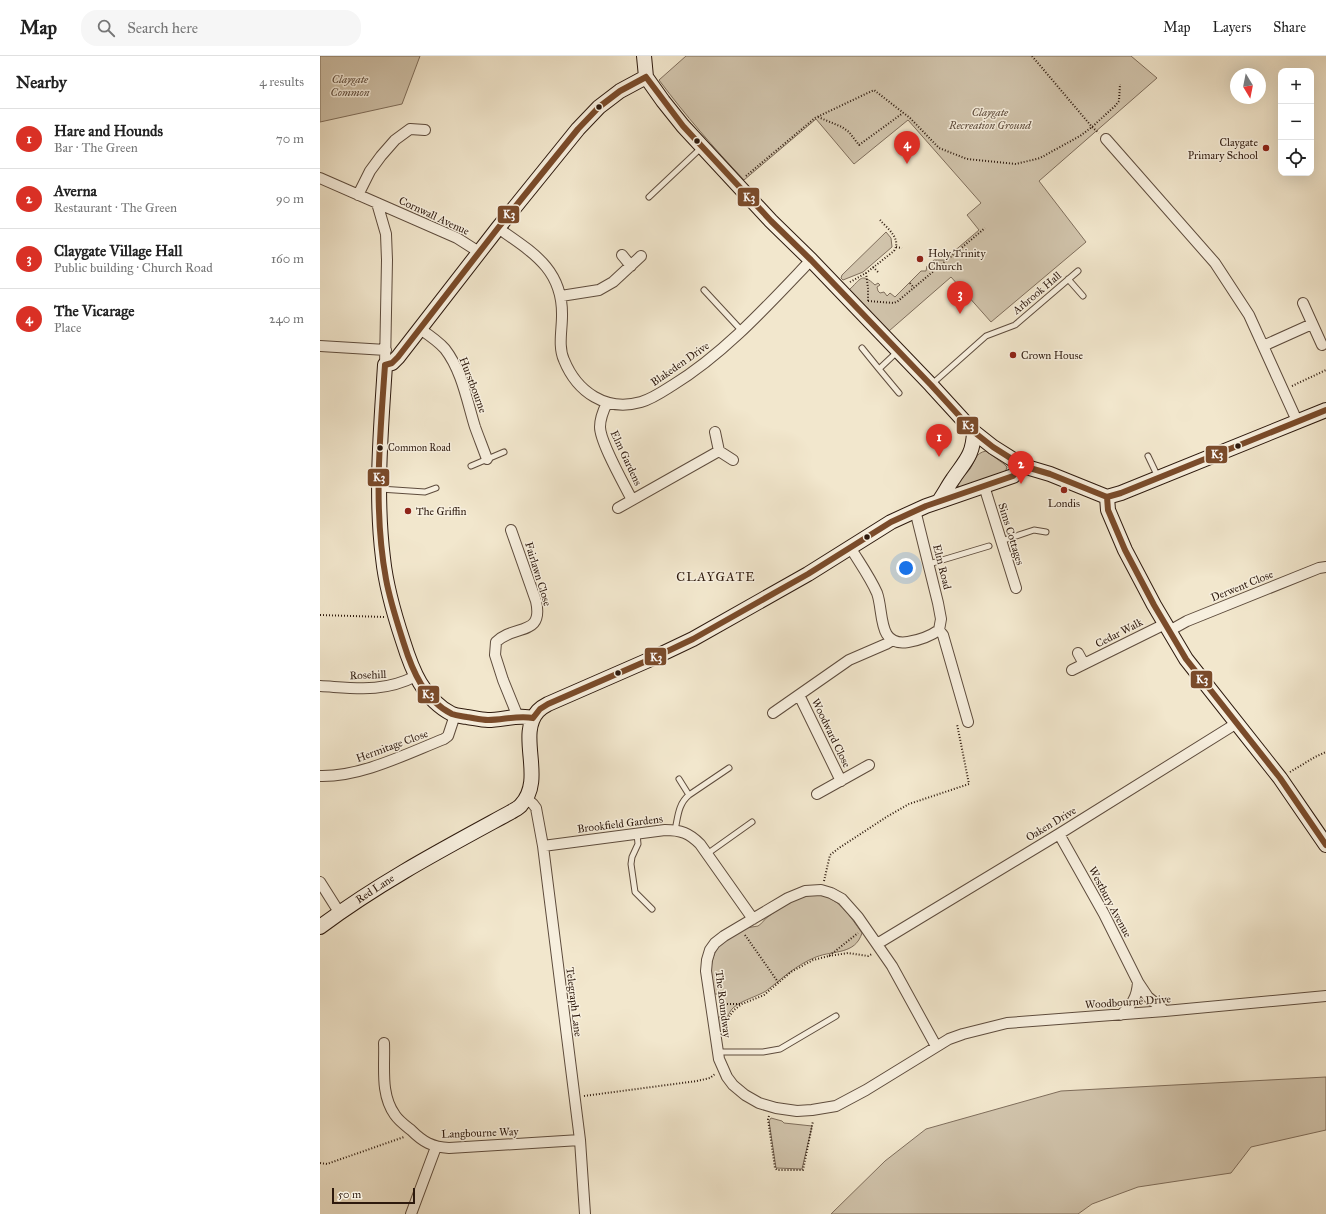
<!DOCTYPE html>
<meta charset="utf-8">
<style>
body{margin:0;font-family:"IM FELL Great Primer",serif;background:#f6f6f6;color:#222}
.controls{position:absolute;right:12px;top:12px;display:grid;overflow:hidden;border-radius:8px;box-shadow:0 4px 16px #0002}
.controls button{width:36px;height:36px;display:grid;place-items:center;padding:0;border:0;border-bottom:1px solid #e0e0e0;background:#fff;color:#222;font:20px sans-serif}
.compass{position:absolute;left:910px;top:12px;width:36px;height:36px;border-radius:50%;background:#fff;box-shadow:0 4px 16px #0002;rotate:170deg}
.scale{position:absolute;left:12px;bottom:10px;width:83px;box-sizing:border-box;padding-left:4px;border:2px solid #2d190d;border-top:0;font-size:11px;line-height:14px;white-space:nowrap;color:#2d190d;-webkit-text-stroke:3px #f7efde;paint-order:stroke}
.you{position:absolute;left:586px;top:512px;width:14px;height:14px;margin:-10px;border:3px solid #fff;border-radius:50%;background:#1a73e8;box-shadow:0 0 0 6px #1a73e833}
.badge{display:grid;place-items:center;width:26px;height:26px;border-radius:50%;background:#d93025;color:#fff;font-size:13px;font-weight:700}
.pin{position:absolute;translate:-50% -33px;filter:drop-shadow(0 1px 2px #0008)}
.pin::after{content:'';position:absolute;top:21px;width:14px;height:12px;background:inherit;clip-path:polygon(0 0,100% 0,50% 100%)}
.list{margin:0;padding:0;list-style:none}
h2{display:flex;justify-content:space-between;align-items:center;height:52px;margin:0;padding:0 16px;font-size:17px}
h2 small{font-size:13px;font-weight:400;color:#767676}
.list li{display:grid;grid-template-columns:26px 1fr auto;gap:12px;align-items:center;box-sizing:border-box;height:60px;padding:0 16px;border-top:1px solid #e0e0e0}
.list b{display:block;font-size:15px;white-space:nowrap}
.list p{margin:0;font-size:13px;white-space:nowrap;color:#767676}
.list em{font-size:13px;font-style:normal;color:#767676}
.icon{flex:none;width:22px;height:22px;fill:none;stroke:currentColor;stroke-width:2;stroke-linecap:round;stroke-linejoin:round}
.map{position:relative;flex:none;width:1006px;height:1158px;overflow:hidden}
header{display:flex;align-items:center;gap:24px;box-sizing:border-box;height:56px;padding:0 20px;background:#fff;border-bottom:1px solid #e0e0e0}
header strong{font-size:19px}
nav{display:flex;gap:22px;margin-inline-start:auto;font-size:14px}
.search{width:280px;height:36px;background:#f6f6f6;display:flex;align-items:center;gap:10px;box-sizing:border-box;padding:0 14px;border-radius:16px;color:#767676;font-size:15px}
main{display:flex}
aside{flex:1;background:#fff}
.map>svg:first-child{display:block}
</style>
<header>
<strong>Map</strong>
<div class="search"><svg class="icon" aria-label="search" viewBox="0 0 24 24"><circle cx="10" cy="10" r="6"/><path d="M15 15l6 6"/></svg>Search here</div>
<nav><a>Map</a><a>Layers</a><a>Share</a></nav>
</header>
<main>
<aside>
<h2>Nearby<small>4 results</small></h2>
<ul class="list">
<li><span class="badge">1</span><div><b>Hare and Hounds</b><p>Bar · The Green</p></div><em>70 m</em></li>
<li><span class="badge">2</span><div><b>Averna</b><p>Restaurant · The Green</p></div><em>90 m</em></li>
<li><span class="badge">3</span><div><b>Claygate Village Hall</b><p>Public building · Church Road</p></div><em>160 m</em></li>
<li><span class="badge">4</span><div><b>The Vicarage</b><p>Place</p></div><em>240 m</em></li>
</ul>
</aside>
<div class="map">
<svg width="1006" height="1158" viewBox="0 0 1006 1158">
<rect width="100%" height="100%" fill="#f2e7cd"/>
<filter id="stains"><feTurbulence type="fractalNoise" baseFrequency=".005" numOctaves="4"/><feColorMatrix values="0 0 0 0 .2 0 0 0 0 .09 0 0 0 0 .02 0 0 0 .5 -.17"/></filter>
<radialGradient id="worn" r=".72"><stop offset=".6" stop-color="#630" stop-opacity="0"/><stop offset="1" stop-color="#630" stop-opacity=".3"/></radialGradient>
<path fill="#d1c4ac" stroke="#7f6e5c" d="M0 0H100L82 48 0 66Z
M366 0H811L837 22 719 125 766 186 671 266 631 221 569 275 529 234C541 223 541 216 555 229L558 227 560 229 557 231 558 235 560 237 564 236 567 240 570 237 575 241 601 215H606L607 210 614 204H626L628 203V197H632L659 174 647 159 661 147 588 64 534 108 496 63 424 124C394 92 365 59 339 24Z
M566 176 571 182 572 191 543 216 523 224 521 222 522 219Z
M666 395 684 408 687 411 686 414 683 417 640 433 637 428C641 423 646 418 650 413 655 405 655 397 666 395Z
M499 838C521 844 529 859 542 877 535 899 514 894 496 901 476 909 463 922 446 935 436 941 422 944 413 952 408 957 406 965 404 971H400L397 968V962L404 959 401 938H394C386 905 393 885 426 872 430 871 434 871 438 870 442 868 445 862 449 860 466 848 478 840 499 838Z
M1006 1021V1074L931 1091 911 1117 818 1131 772 1148 758 1158H511L565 1105 606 1073 741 1035Z
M451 1062 462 1065 464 1067 492 1070 482 1113 456 1112 449 1065Z"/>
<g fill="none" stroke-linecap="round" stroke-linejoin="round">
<g stroke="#5e4c3d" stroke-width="7">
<path id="lane" d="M329 141 382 91
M748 223 763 240
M384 234 421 274
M542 292 559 313
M577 296 559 313 579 337
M612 328 666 280 695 269 758 215
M828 400 838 421
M151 410 184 396
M60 433 105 436 116 432
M681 485 714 474 726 476
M609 508 669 490
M369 739 409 712
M355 774C358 761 358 748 369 739L359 723
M317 778 318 788 312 801 311 808 315 836 332 853
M387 798 432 766
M398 996H443L460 993 516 960"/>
</g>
<g stroke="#5e4c3d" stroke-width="12">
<path id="street" d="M786 83 895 207 929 259 978 367
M0 122 137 182 159 196
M38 139 50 115 61 100 75 84 90 73 105 74
M57 147 66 178 67 204 65 309
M178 172C212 196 243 213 242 260 242 274 238 291 244 304 257 336 286 356 321 346 332 343 342 336 353 329 405 297 449 248 491 204
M302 199 311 210
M241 240 279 234 293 226 321 200
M983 247 1002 289
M100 273C109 279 118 285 125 293 142 315 147 345 155 371 159 382 163 392 167 403
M0 290 66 294
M943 290 992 268
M287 347C283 355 280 362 280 371 280 386 304 428 312 444
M395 376 399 395 413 404
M664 430 696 532
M298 452 399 395
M191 474 216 545C224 581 194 568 176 586L175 599 183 624 198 661
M530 491C539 506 550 521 557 537 564 556 557 591 588 586 600 584 609 581 619 574L621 563 618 547 595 454
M619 574 623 579 648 666
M849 575 867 565 999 512 1006 511
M758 597 764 608
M752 614 845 568
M0 630C35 632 63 637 96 620
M479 639 521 725
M453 657 529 604 566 588 571 585
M0 720C41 721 86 698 124 683L128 680 135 659
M497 738 549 709
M206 742 213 748 216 752 223 790 260 1084 265 1158
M739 778 784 858 818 926
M223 790 345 774C361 774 369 777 380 788L433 863
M0 826 19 856
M557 888 739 778 917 667
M801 959C812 948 817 942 818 926L828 941 845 955
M64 987C65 1011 60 1038 75 1059 79 1065 86 1070 91 1074 103 1086 112 1091 129 1092L260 1084
M616 990 572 910 538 861 522 843 511 837 501 834 485 835 468 842 404 880 395 887 390 894 387 904 386 915 399 1003 407 1021 413 1029 425 1039 439 1047 456 1052 477 1055 492 1054 516 1050 546 1034 629 983 643 978 687 967 845 955 1006 940
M91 1158 116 1091"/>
</g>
<g stroke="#2d190d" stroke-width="16">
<path id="secondary" d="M324 0 326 21 343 45 363 70 451 165 491 204 611 329 654 376 673 391 703 410 730 418 787 441
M787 441 788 454 805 494 834 549 866 603 960 722 1006 789
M787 441 801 437 1006 354
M619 445C624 438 628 430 633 423 645 405 653 400 654 376
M213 662C198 658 183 664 168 664 161 664 154 662 147 661 142 660 137 660 132 658 103 643 92 614 83 585 74 558 66 531 63 502 55 438 61 373 65 309L72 307 78 301 178 172 258 73 279 51 300 35 326 21
M0 871C60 826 125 792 191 756 194 754 199 752 201 749 226 723 196 679 218 655 221 652 224 650 228 648L331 603 373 583 488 518 571 466 606 450 693 420 703 410"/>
</g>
<path stroke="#2d190d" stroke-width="2" stroke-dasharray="1 2" stroke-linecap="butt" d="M712 0 772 71 779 77
M498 61 522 71 529 76 539 89 583 57
M426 120 495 62 554 34 590 62 619 92 647 103 696 108 720 102 760 80 772 71 795 50 799 45 800 28
M576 191 582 192
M553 211 558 216
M546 217 548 232V246
M530 226 546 217 574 195C582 183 567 172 560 164
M590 227 594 232
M548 245 574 247 578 245 665 172
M972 330 1006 314
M0 559 64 561
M970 716 995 701 1006 696
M504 825 510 799 519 792 568 760 589 748 649 728 637 668
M425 879 458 926
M509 900 528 897 548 900 552 898
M401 948H421
M405 972 408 962 414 954 422 948 444 939 471 916 493 904 509 900 538 877
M264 1040 377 1025 390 1022 395 1018
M449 1060 448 1063 455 1112 457 1114H483L493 1065
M0 1107 7 1108 84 1081"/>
<use href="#lane" stroke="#f7efde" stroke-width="5"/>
<use href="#street" stroke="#f7efde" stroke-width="10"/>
<use href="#secondary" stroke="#f7efde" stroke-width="14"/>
<g stroke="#f7efde" stroke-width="9">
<path id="bus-1" d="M326 21 363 70 451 165 491 204 611 329 654 376 673 391 703 410 730 418 787 441
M65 309C60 380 53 453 66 523 70 545 77 566 84 588 92 614 105 645 132 658 137 660 142 660 147 661 154 662 161 664 168 664 183 664 198 659 213 662
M65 309 72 307 78 301 178 172 258 73 279 51 300 35 326 21
M787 441 788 454 805 494 834 549 866 603 960 722 1006 789
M787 441 801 437 1006 354
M213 662 220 653 228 648 331 603 373 583 488 518 571 466 606 450 693 420 703 410"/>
</g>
<use href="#bus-1" stroke="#7a4b2a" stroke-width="6"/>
</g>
<g fill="#2d190d" stroke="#f7efde" stroke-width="1.5">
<circle cx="279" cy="51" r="3.5"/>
<circle cx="377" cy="85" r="3.5"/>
<circle cx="918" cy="390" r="3.5"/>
<circle cx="60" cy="392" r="3.5"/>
<circle cx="547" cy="481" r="3.5"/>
<circle cx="298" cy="617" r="3.5"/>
</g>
<g fill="#8f2418" stroke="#f7efde" stroke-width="1.5">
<circle cx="946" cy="92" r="4"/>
<circle cx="600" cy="203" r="4"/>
<circle cx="693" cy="299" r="4"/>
<circle cx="744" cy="434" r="4"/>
<circle cx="88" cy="455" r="4"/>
</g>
<g text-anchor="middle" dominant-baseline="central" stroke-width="3" stroke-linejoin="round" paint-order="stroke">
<g font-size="10" fill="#2d190d" stroke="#f7efde" text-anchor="start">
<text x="68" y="392">Common Road</text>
</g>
<g font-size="11" font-style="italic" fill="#5e4c3d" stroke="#f7efde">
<text x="30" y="23">Claygate<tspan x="30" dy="13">Common</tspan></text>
<text x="670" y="56">Claygate<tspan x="670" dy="13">Recreation Ground</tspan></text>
</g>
<g font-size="11" fill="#2d190d" stroke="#f7efde" text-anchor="start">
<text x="938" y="86" text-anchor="end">Claygate<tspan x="938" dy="13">Primary School</tspan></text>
<text x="608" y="197">Holy Trinity<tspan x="608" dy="13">Church</tspan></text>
<text x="701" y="299">Crown House</text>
<text x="744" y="447" text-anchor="middle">Londis</text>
<text x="96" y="455">The Griffin</text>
</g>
<g font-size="11" fill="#2d190d" stroke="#f7efde">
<text transform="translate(114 160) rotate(25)">Cornwall Avenue</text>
<text transform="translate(717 237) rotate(-40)">Arbrook Hall</text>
<text transform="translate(360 308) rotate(-35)">Blakeden Drive</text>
<text transform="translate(153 329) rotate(69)">Hurstbourne</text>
<text transform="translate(306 402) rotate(65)">Elm Gardens</text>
<text transform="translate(691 478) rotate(73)">Sims Cottages</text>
<text transform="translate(622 511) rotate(76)">Elm Road</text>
<text transform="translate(218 518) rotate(73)">Fairlawn Close</text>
<text transform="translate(922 530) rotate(-22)">Derwent Close</text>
<text transform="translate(799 577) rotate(-27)">Cedar Walk</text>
<text transform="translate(48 619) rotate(-2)">Rosehill</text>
<text transform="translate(511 677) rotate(64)">Woodward Close</text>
<text transform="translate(72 690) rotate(-20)">Hermitage Close</text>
<text transform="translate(300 768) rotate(-7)">Brookfield Gardens</text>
<text transform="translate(731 768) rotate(-31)">Oaken Drive</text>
<text transform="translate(55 833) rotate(-33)">Red Lane</text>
<text transform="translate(790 846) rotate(62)">Westbury Avenue</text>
<text transform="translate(254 946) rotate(83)">Telegraph Lane</text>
<text transform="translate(808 946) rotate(-4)">Woodbourne Drive</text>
<text transform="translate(403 948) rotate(83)">The Roundway</text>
<text transform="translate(160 1077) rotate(-2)">Langbourne Way</text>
</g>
<g font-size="13" letter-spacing="1" fill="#2d190d" stroke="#f7efde">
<text x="396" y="521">CLAYGATE</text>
</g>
</g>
<g stroke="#f7efde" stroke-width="1.5">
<rect x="417" y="131" width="23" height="20" rx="4" fill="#7a4b2a"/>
<rect x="177" y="149" width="23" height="19" rx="4" fill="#7a4b2a"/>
<rect x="636" y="360" width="23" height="19" rx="4" fill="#7a4b2a"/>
<rect x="885" y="389" width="23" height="19" rx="4" fill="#7a4b2a"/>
<rect x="47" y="412" width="23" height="19" rx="4" fill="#7a4b2a"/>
<rect x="324" y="591" width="23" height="19" rx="4" fill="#7a4b2a"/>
<rect x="870" y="614" width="23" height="19" rx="4" fill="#7a4b2a"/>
<rect x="97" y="629" width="23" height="19" rx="4" fill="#7a4b2a"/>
</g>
<g font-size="11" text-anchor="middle" font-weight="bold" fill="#fff">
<text x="429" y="145">K3</text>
<text x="189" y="162">K3</text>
<text x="648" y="373">K3</text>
<text x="897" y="402">K3</text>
<text x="59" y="425">K3</text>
<text x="336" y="605">K3</text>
<text x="882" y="627">K3</text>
<text x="108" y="642">K3</text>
</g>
<rect width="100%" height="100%" filter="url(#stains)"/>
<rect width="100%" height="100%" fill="url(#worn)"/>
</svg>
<div class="controls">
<button>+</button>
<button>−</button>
<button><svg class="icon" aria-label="locate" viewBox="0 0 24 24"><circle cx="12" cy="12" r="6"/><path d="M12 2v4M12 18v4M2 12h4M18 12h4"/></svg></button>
</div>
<svg class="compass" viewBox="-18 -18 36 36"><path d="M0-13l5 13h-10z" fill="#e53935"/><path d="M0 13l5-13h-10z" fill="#767676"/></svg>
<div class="scale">50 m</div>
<div class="you"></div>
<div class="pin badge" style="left:619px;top:401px">1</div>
<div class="pin badge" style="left:701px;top:428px">2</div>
<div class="pin badge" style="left:640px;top:258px">3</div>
<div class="pin badge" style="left:587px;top:108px">4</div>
</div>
</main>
